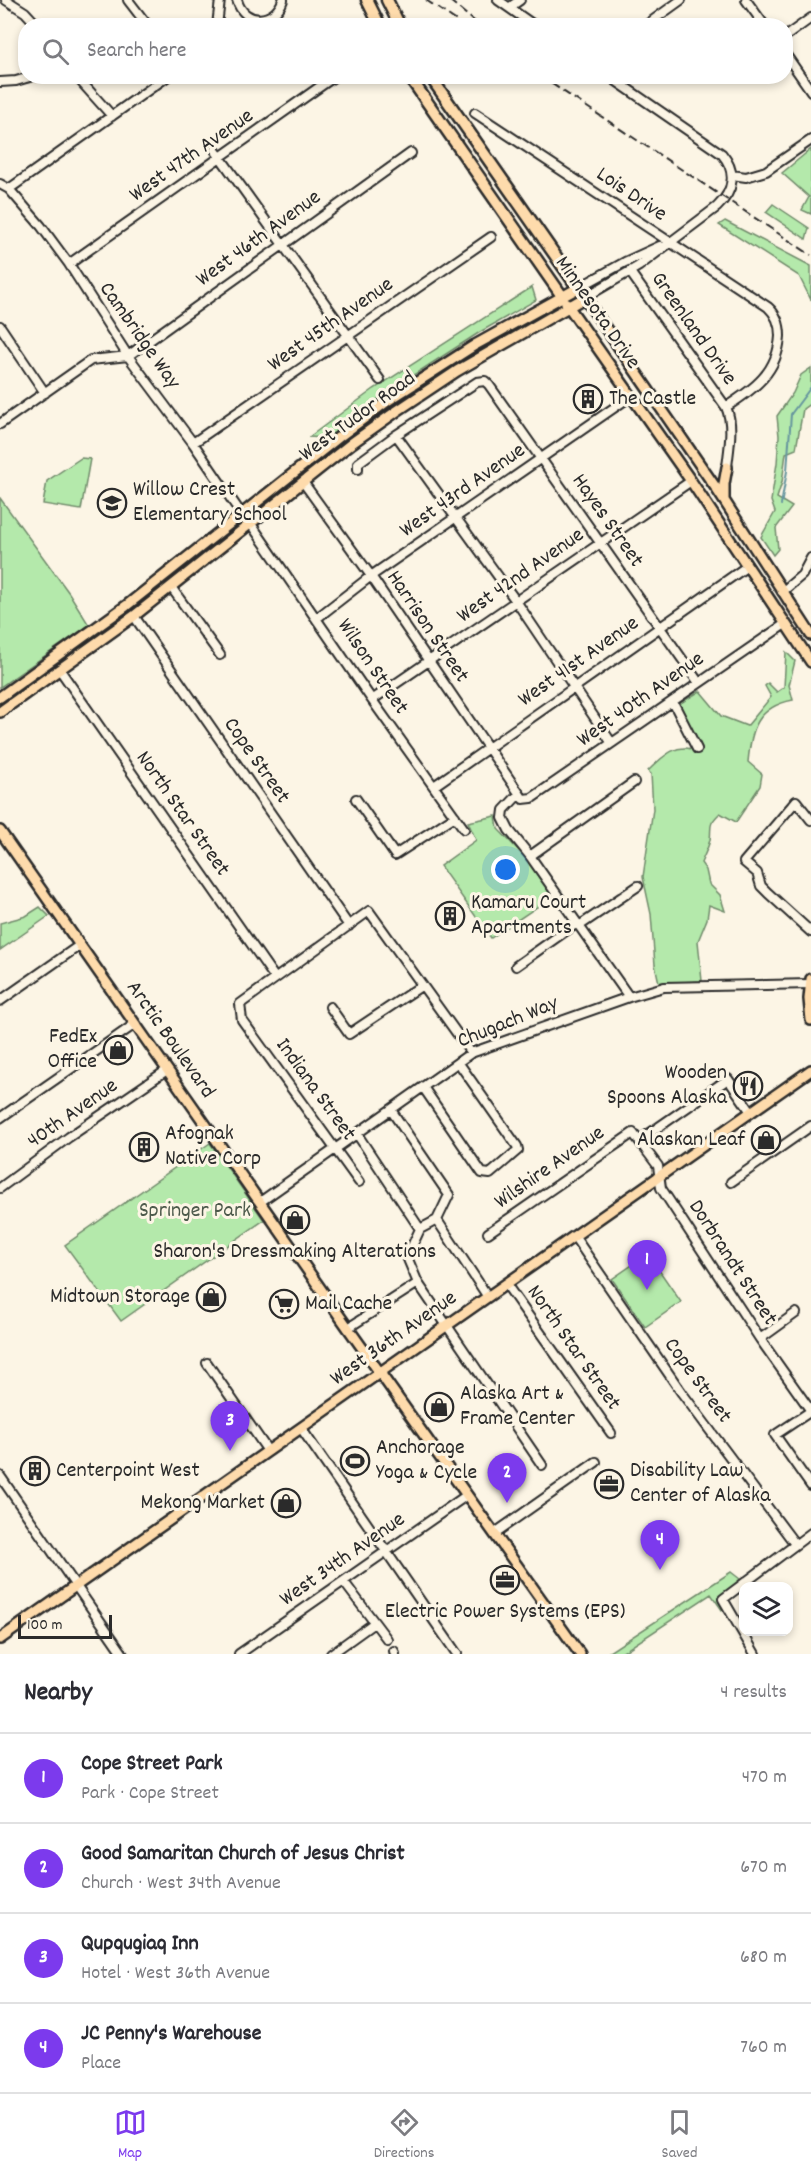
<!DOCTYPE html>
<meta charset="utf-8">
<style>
body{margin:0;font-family:Dekko,sans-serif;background:#f2f2f3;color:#2b2b33}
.controls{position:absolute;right:18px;bottom:18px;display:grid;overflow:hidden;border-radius:12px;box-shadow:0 3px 9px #0003}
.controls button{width:54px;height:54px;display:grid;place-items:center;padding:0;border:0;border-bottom:2px solid #e1e1e2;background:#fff;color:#2b2b33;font:30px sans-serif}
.scale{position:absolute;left:18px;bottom:15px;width:94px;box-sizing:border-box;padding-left:6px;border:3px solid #2b2b2b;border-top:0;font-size:16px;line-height:21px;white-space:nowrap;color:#2b2b2b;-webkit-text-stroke:4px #fcf5e5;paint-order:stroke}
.you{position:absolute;left:506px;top:870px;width:21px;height:21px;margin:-15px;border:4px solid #fff;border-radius:50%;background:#1a73e8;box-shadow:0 0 0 9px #1a73e833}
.badge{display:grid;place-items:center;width:39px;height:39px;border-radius:50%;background:#7c3aed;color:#fff;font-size:20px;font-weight:700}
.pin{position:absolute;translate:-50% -50px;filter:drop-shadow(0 2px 3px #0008)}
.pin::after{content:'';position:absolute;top:32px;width:21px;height:18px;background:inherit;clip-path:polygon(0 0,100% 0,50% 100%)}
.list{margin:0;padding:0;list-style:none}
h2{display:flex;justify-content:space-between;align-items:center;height:78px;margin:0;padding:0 24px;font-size:26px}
h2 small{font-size:20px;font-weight:400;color:#7c7c81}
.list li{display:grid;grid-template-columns:39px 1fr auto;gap:18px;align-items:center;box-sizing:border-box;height:90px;padding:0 24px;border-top:2px solid #e1e1e2}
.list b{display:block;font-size:22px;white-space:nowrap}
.list p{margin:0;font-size:20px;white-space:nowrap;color:#7c7c81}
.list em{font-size:20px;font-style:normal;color:#7c7c81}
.icon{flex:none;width:33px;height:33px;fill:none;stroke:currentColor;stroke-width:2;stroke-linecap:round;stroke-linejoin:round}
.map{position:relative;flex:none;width:811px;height:1654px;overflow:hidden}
.search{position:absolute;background:#fff;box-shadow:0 3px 9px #0003;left:18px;right:18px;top:18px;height:66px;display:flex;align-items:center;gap:15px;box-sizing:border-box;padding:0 21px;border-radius:24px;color:#7c7c81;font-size:22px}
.sheet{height:438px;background:#fff}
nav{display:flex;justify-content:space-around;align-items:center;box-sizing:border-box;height:84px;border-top:2px solid #e1e1e2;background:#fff;font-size:16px;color:#7c7c81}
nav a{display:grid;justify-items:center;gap:3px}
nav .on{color:#7c3aed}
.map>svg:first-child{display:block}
</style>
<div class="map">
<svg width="811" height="1654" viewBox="0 0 811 1654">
<rect width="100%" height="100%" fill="#fcf5e5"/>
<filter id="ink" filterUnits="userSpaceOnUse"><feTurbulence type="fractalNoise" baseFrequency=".0167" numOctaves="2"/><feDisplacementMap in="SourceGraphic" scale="12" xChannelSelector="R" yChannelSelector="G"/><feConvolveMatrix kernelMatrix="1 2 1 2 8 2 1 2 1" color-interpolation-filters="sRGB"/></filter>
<g filter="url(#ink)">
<path fill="#b4e9ab" stroke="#708a6b" stroke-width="1.5" d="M811 149V214L802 210 809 197 782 173Z
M773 204 809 228 806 239 766 212Z
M725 221 811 266V300L799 276 719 225Z
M532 287 536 300 480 332 390 390 327 438 309 437 374 389Z
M811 368V403L803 409 796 449 786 453 782 482 777 498 792 507 776 528 778 549 773 555 761 537 775 512 771 501 777 463 779 436 777 416 793 393 801 375Z
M81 458 90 459 81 510 43 504 47 481Z
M0 498 69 593 89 625 0 687Z
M786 652 795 661 789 685 793 700C757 707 751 729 748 762L762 774 760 786 736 822 720 813C707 826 712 825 710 840 708 848 704 856 701 863L706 870 709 884 720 895 725 911 709 905 707 919 698 941 702 981 659 983 655 965 651 914 643 877 653 809 651 774 648 771C662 757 678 740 698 752L702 748 679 704 700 691 721 716 747 726 771 697 765 686 768 683 777 692 784 687Z
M496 816 498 829 526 858 553 896 491 938 440 866 476 840 468 822Z
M40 907 49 916 0 950V923L26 916Z
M210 1143 264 1220 121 1321 65 1245Z
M648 1254 681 1302 645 1327 612 1279Z
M731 1572 740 1579 725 1597 722 1610 711 1594 620 1654H606Z"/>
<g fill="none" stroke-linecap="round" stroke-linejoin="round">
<path stroke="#65959e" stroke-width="2" d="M781 505 787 471 791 414 811 387"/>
<g stroke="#2b2b2b" stroke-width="12">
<path id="minor" d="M6 0 25 12 38 26
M128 0 148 26
M237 0C244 26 275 24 283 0
M498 0 535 26
M746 0 765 26
M510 7 520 0
M217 26 220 0
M645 26 681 0
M786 36 811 18
M786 55 811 91
M76 76 112 116
M0 82 16 81 33 76
M475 113 768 307C777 315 780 324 780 336 778 372 754 389 726 407 734 425 729 448 727 467
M215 150 380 380
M732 175 746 177 766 171 811 140
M0 184 9 189 41 226 69 264 128 356 193 443 242 515
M9 189 168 76
M69 264 335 76
M630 272 726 407
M578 288 625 262 660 246
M584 298 639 266 717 207C734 191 737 172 722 154L609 76
M0 326 45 393
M0 424 91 360 128 356 411 153
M396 435 516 601 611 742
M193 443 491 237
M358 469V463L396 435 477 382 485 381 489 385 699 683
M303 482 371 576 523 799 532 798 785 624
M251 524 372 700 464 829
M171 587 220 655
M782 592 802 575 811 558
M134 616 349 926
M317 618 371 576 631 396
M60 670 275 978
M372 700 691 481
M673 702 697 749
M434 786 746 567
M519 794 504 810 503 818 509 830 530 856 629 997
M356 799 395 855 455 816
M811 820 796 801 744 862 757 873 761 886 768 893 811 932
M530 856 634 782
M579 926 638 886
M516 966 577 923
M0 1001 80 945
M330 1007 349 1034 421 986
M423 1087 482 1173 490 1174 518 1150 517 1146 458 1062
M391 1110 449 1195 437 1220 488 1297
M0 1118 135 1024
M357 1134 420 1229
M640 1140 728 1079 751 1112
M359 1182 242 1020 240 1004 369 911 471 1053
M731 1182 811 1126
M0 1188 69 1137 167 1070
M260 1202 471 1053 629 997 664 987 810 984
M437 1220 420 1229 407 1257 418 1283 542 1465
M488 1233 633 1133 658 1166 661 1188 760 1339 811 1411
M574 1236 682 1393 795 1544
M506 1284 611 1433
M348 1328 418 1283
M760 1339 796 1313
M207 1363 268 1451
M811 1411 775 1435 811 1486
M301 1428 457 1654
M0 1476 123 1654
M495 1533 596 1462
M344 1582 387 1639
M394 1651 395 1654
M239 1654 467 1495
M331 1654 374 1623
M755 1654 723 1599 811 1533"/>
</g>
<g stroke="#2b2b2b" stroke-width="14">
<path id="major" d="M566 303 691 481 811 662
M724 500V484L727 467
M0 697 126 606 339 437 389 400 475 345 578 288 716 488 811 635
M0 712 134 616 352 443 397 411 457 371 584 298
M0 831 348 1328 580 1654
M811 979 809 999 811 1020
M0 1639 811 1070"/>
</g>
<g stroke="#2b2b2b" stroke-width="15">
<path id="highway" d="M367 0 380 26
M387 0 400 26
M409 76 562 296
M430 76 578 288"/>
</g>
<use href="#minor" stroke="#fcf5e5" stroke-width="8"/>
<use href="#major" stroke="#fedbac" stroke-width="9"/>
<use href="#highway" stroke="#fedbac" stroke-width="10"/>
<path stroke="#2b2b2b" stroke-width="2" stroke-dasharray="9 4.5" stroke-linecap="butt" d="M426 0 464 26
M449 0 480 26
M540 76 811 255"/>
</g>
</g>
<defs>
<g id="building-ring" transform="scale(1.5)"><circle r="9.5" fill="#fcf5e5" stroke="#2b2b2b" stroke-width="1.5"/><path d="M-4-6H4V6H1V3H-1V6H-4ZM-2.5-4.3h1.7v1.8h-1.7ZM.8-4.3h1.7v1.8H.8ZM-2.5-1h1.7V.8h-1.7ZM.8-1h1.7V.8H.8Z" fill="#2b2b2b"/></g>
<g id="school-ring" transform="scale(1.5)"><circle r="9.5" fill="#fcf5e5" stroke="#2b2b2b" stroke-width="1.5"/><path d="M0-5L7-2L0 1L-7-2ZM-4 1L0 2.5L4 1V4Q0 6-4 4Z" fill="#2b2b2b"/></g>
<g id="shop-ring" transform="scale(1.5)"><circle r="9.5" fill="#fcf5e5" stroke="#2b2b2b" stroke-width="1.5"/><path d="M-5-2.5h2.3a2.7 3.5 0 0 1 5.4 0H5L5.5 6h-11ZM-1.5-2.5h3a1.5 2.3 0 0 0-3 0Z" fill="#2b2b2b"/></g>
<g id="restaurant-ring" transform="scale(1.5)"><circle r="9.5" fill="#fcf5e5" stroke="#2b2b2b" stroke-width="1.5"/><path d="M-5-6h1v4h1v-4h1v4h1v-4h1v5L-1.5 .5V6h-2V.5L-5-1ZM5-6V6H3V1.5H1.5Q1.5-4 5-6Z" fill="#2b2b2b"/></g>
<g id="supermarket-ring" transform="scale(1.5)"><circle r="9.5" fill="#fcf5e5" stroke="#2b2b2b" stroke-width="1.5"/><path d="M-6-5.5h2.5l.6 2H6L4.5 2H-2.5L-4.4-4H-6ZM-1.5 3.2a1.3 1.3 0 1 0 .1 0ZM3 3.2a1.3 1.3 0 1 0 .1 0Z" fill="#2b2b2b"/></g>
<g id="stadium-ring" transform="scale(1.5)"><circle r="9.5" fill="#fcf5e5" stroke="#2b2b2b" stroke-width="1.5"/><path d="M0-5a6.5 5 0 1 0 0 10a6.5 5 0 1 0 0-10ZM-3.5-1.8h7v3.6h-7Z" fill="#2b2b2b"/></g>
<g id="office-ring" transform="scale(1.5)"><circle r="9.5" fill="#fcf5e5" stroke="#2b2b2b" stroke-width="1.5"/><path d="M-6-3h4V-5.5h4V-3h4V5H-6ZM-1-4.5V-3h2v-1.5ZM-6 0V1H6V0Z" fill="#2b2b2b"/></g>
</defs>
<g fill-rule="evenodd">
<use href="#building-ring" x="588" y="399"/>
<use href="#school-ring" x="112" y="503"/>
<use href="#building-ring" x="450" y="916"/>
<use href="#shop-ring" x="118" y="1050"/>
<use href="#restaurant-ring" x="748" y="1086"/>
<use href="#shop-ring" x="766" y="1140"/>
<use href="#building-ring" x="144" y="1147"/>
<use href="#shop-ring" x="295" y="1220"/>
<use href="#shop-ring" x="211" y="1297"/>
<use href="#supermarket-ring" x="284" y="1304"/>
<use href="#shop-ring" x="439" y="1407"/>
<use href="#stadium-ring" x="355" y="1461"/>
<use href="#building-ring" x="35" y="1471"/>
<use href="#office-ring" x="609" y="1484"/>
<use href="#shop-ring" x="286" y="1503"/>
<use href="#office-ring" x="505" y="1580"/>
</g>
<g text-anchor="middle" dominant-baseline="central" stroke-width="6" stroke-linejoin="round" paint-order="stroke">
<g font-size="22" fill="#2b2b2b" stroke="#fcf5e5">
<text transform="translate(192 156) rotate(-35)">West 47th Avenue</text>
<text transform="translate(631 195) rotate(34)">Lois Drive</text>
<text transform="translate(259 239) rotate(-36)">West 46th Avenue</text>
<text transform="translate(597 313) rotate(55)">Minnesota Drive</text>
<text transform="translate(331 325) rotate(-35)">West 45th Avenue</text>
<text transform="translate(693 329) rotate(55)">Greenland Drive</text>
<text transform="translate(139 336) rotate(55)">Cambridge Way</text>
<text transform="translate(358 417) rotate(-36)">West Tudor Road</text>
<text transform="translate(463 491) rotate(-35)">West 43rd Avenue</text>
<text transform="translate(607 521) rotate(55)">Hayes Street</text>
<text transform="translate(521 576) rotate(-35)">West 42nd Avenue</text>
<text transform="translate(427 627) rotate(56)">Harrison Street</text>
<text transform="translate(579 662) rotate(-35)">West 41st Avenue</text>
<text transform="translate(372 667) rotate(56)">Wilson Street</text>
<text transform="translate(641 700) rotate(-35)">West 40th Avenue</text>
<text transform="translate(256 761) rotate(55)">Cope Street</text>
<text transform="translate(182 814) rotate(55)">North Star Street</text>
<text transform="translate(508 1023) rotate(-22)">Chugach Way</text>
<text transform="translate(170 1040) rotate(55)">Arctic Boulevard</text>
<text transform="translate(315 1090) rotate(54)">Indiana Street</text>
<text transform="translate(73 1114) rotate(-35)">40th Avenue</text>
<text transform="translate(550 1168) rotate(-35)">Wilshire Avenue</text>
<text transform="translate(732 1263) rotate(57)">Dorbrandt Street</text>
<text transform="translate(394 1339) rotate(-35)">West 36th Avenue</text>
<text transform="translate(573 1348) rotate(55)">North Star Street</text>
<text transform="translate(697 1381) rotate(54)">Cope Street</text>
<text transform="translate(343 1560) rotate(-35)">West 34th Avenue</text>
</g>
<g font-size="22" fill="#2b2b2b" stroke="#fcf5e5" text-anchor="start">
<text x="609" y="399">The Castle</text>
<text x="133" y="490">Willow Crest<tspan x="133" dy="25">Elementary School</tspan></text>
<text x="471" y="903">Kamaru Court<tspan x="471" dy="25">Apartments</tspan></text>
<text x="97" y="1037" text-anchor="end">FedEx<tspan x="97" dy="25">Office</tspan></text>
<text x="727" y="1073" text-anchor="end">Wooden<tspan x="727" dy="25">Spoons Alaska</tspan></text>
<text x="165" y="1134">Afognak<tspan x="165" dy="25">Native Corp</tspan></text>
<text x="745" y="1140" text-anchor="end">Alaskan Leaf</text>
<text x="295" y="1252" text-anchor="middle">Sharon's Dressmaking Alterations</text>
<text x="190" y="1297" text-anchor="end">Midtown Storage</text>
<text x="305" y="1304">Mail Cache</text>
<text x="460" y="1394">Alaska Art &amp;<tspan x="460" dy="25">Frame Center</tspan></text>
<text x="376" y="1448">Anchorage<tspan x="376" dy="25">Yoga &amp; Cycle</tspan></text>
<text x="56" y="1471">Centerpoint West</text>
<text x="630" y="1471">Disability Law<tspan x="630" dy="25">Center of Alaska</tspan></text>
<text x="265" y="1503" text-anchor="end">Mekong Market</text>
<text x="505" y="1612" text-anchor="middle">Electric Power Systems (EPS)</text>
</g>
<g font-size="22" fill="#4d5a4b" stroke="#fcf5e5">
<text x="195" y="1211">Springer Park</text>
</g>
</g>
</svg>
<div class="controls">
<button><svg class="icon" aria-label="layers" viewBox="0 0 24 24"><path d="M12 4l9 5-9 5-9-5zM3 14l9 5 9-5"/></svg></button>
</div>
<div class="scale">100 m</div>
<div class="you"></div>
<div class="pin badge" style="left:647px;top:1290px">1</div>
<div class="pin badge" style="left:507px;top:1503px">2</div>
<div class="pin badge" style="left:230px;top:1451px">3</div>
<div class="pin badge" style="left:660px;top:1570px">4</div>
<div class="search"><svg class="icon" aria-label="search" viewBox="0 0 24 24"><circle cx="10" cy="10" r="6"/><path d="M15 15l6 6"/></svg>Search here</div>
</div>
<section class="sheet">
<h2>Nearby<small>4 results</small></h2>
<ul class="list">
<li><span class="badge">1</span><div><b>Cope Street Park</b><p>Park · Cope Street</p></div><em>470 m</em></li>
<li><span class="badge">2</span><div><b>Good Samaritan Church of Jesus Christ</b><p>Church · West 34th Avenue</p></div><em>670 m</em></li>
<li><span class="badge">3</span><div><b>Qupqugiaq Inn</b><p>Hotel · West 36th Avenue</p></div><em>680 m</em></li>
<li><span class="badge">4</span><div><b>JC Penny's Warehouse</b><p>Place</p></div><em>760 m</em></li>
</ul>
</section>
<nav>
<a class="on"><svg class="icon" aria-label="map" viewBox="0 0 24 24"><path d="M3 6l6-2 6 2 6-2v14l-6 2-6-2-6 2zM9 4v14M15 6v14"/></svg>Map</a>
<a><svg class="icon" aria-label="directions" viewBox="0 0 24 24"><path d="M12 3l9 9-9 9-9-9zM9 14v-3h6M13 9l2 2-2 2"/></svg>Directions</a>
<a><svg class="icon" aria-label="saved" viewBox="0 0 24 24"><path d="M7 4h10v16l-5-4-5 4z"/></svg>Saved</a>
</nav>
